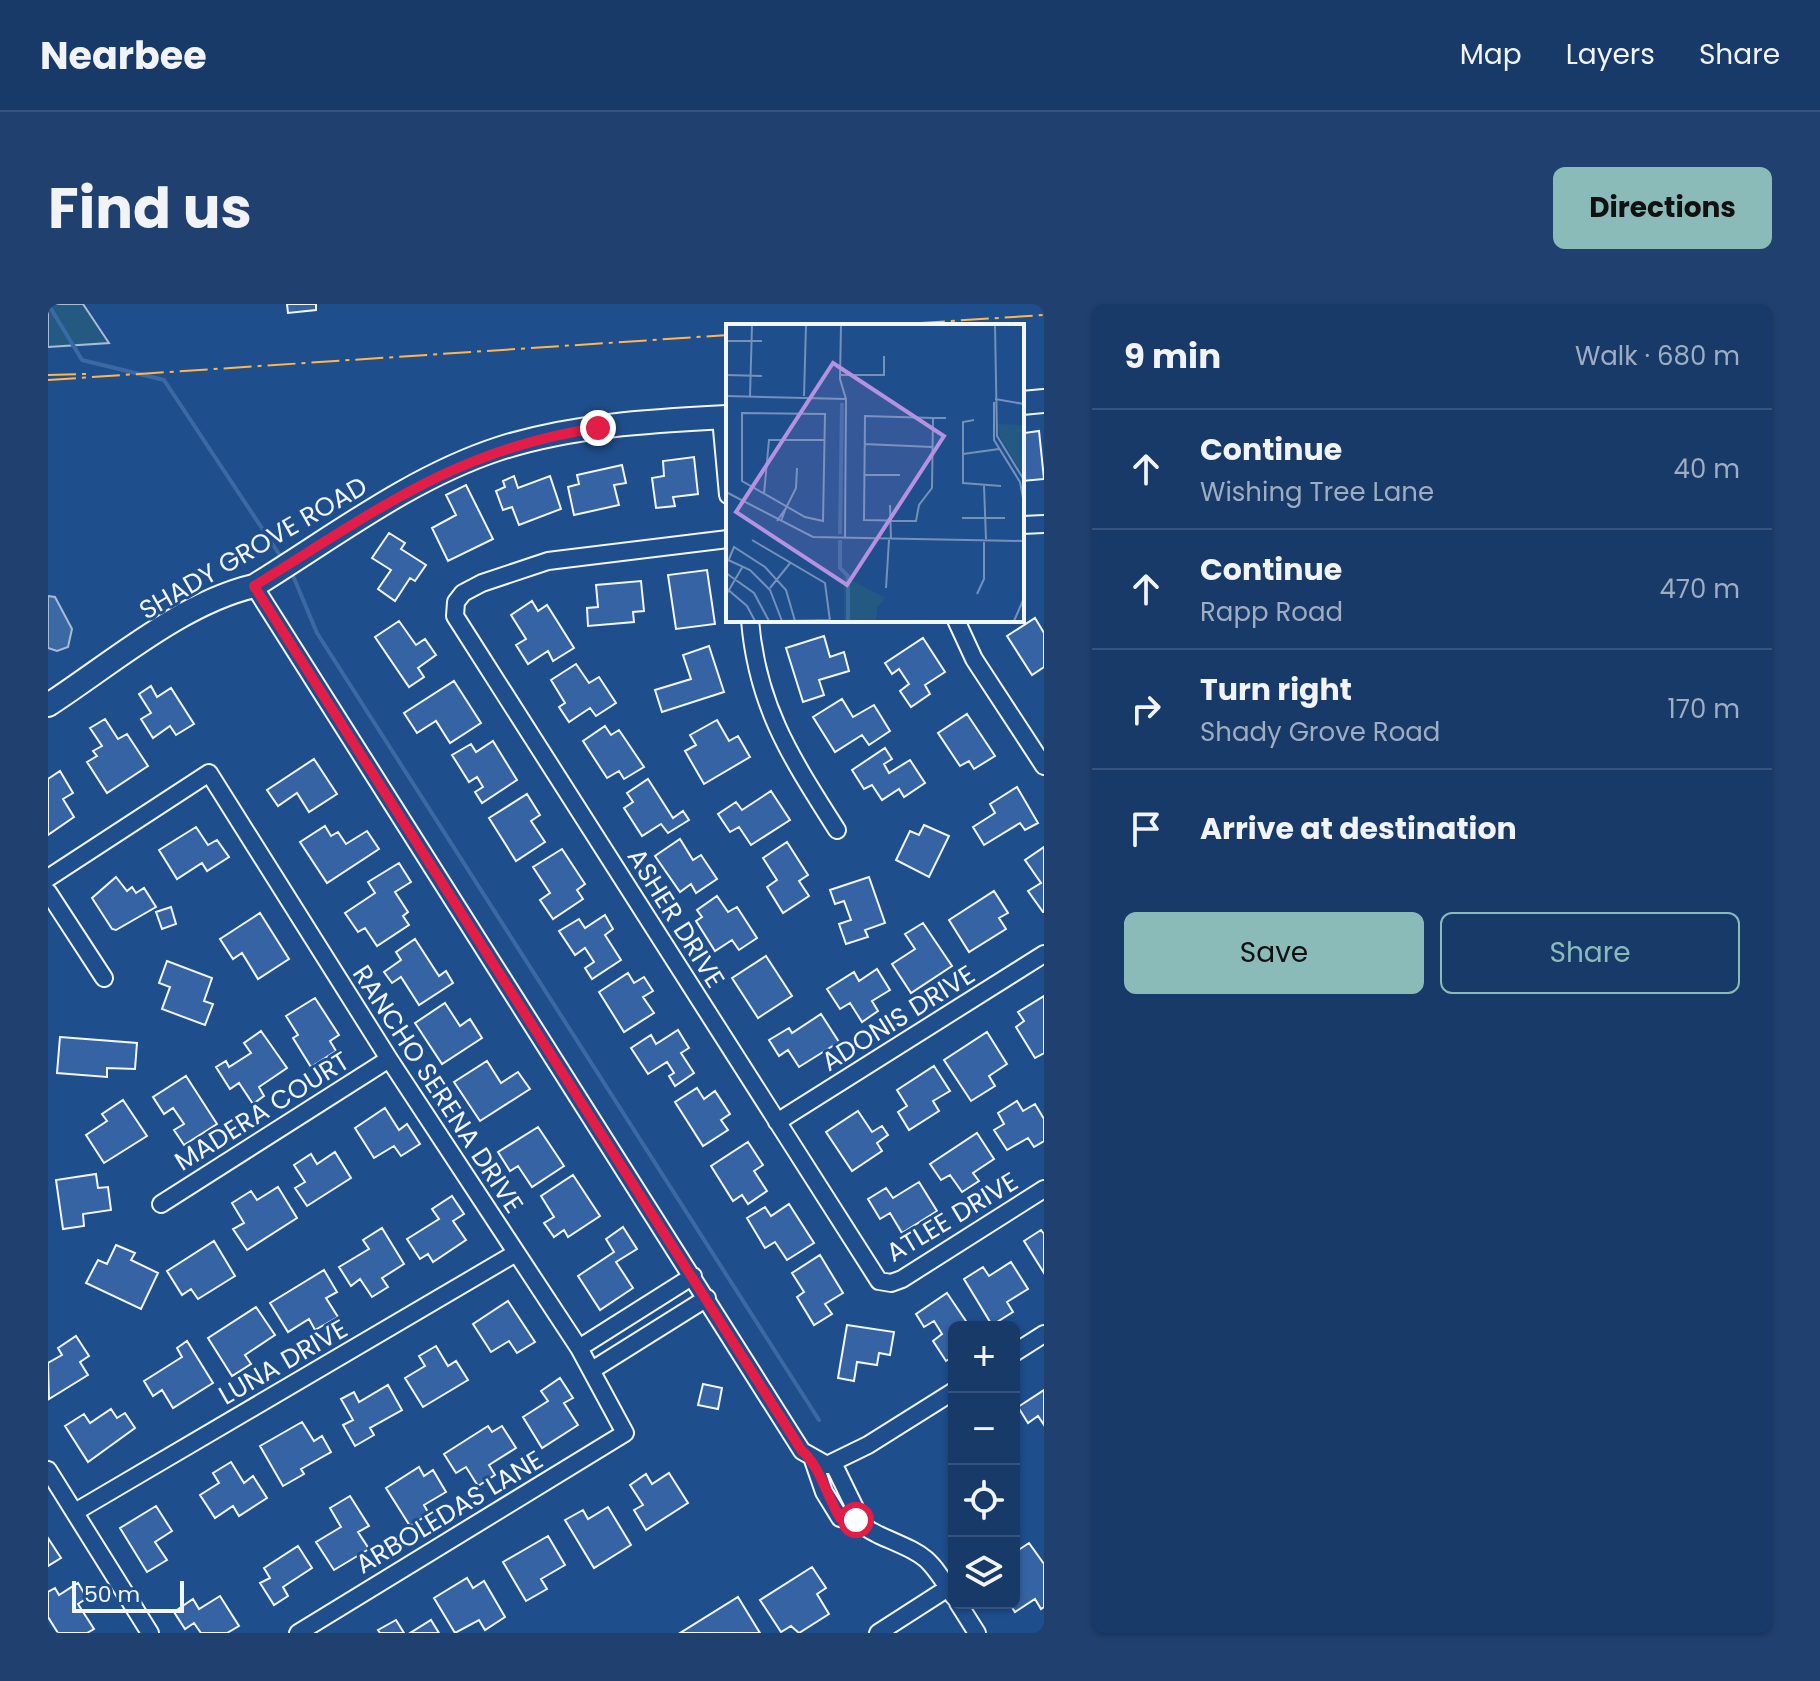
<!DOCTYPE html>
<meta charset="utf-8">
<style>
body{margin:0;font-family:Poppins,sans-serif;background:#20416f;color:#f1f3f6}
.controls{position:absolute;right:24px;bottom:24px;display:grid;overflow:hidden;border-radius:12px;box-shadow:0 2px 6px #0004}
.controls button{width:72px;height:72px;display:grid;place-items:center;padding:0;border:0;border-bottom:2px solid #36547d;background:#173a69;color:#f1f3f6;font:40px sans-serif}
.scale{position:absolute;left:24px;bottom:20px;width:112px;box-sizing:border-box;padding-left:8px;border:4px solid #f2f6ff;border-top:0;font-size:22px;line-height:28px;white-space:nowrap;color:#f2f6ff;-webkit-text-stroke:6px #1f4e8c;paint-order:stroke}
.stop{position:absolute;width:24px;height:24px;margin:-18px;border:6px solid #e11d48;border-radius:50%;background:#fff}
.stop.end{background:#e11d48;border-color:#fff;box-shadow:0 2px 8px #0008}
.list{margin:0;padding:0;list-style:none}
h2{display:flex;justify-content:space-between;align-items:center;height:104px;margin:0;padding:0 32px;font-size:34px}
h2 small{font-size:26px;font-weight:400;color:#9eadc0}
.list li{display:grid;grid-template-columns:52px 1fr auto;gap:24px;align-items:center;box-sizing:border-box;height:120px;padding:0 32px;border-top:2px solid #36547d}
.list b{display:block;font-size:30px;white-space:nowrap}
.list p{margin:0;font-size:26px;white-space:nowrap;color:#9eadc0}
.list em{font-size:26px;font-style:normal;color:#9eadc0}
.actions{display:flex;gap:16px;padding:24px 32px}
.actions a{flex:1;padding:18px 0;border:2px solid #8bbbb9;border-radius:12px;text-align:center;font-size:28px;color:#8bbbb9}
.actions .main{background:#8bbbb9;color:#111}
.icon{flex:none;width:44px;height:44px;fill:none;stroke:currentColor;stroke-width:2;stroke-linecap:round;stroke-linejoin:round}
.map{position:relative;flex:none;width:996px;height:1329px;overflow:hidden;border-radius:12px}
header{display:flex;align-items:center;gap:48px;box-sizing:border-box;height:112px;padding:0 40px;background:#173a69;border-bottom:2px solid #36547d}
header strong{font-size:38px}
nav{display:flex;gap:44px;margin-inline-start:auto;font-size:28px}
.intro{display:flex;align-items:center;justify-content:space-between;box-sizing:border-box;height:192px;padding:0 48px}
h1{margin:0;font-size:56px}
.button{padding:20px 36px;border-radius:12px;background:#8bbbb9;color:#111;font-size:28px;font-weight:700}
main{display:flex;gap:48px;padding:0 48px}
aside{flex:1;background:#173a69;border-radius:12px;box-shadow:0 2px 6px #0004}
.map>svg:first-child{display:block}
</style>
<header>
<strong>Nearbee</strong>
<nav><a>Map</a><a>Layers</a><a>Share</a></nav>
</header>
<div class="intro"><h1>Find us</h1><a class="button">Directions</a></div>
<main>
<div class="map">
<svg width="996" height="1329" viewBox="0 0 996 1329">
<rect width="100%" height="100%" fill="#1f4e8c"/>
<path fill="#245a82" stroke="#a8bbd7" stroke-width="2" d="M0 0H35L61 39 0 43Z"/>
<path fill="#3b69a3" stroke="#a8bbd7" stroke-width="2" d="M0 292 7 293 24 325 20 343 9 347 0 344Z"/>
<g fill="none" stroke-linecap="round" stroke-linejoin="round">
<path stroke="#3b69a3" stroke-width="4" d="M0 0 34 56 116 76 235 256
M243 267 269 329 771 1116"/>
</g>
<path fill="#3563a3" stroke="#f2f6ff" stroke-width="2" d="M239 0H268V6L240 9Z
M974 118 977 129 991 127 996 175 974 177Z
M646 153 650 190 625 193 627 202 608 204 604 174 616 172 615 157Z
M574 161 578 179 566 181 571 201 526 211 520 183 531 180 529 171Z
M466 172 470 184 502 172 513 205 471 221 464 203 455 206 448 187 457 183 455 177Z
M418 181 445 235 400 257 384 224 408 211 398 191Z
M341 229 357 239 353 245 378 261 367 277 362 274 347 297 330 285 343 266 324 254Z
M659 266 667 320 628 325 620 271Z
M593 277 596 307 585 308 586 318 540 322 539 304 550 303 548 281Z
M484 297 490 307 499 301 526 344 505 357 500 347 480 360 468 341 478 335 463 311Z
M987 314 996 329V363L984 371 959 332Z
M351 317 368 341 377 335 388 351 370 364 376 373 361 383 327 333Z
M776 332 782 353 796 348 801 367 771 376 776 391 755 398 738 344Z
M875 334 897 368 877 381 882 390 863 403 852 387 861 380 851 365 844 370 837 359Z
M661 342 676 388 614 408 607 386 643 375 635 351Z
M528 360 541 379 551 373 568 399 548 412 542 404 521 418 511 403 517 399 503 376Z
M406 377 433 419 402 439 388 417 369 429 356 409Z
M103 382 109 393 123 384 146 420 128 431 122 422 105 434 93 415 103 409 91 390Z
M794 395 805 413 826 401 842 427 821 441 814 431 787 448 765 413Z
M919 410 947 452 926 465 921 457 912 462 890 429Z
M57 415 70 435 79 430 100 462 59 489 39 458 49 452 45 447 54 442 42 424Z
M669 416 681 437 690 432 702 453 656 480 637 447 648 441 642 431Z
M557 422 563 431 571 426 596 463 576 475 571 467 559 474 535 437Z
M445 437 469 476 434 499 427 488 435 483 429 473 421 478 404 451 423 440 428 448Z
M837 444 844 455 836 460 841 469 862 456 877 479 856 493 851 485 834 496 824 481 816 485 804 466Z
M266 455 289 490 261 508 249 489 230 502 219 486Z
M12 467 25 489 15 495 26 513 0 531V475Z
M600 475 625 514 635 507 641 516 620 529 613 520 594 532 576 504 585 498 579 489Z
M969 483 990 519 977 526 972 519 936 541 925 523 947 509 942 500Z
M723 487 742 516 703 541 691 523 682 528 670 510 688 498 694 506Z
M479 490 492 511 483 517 497 538 468 557 441 514Z
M876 521 901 532 881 573 848 556 862 527 871 531Z
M277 522 283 532 290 528 298 540 319 527 331 545 279 579 252 538Z
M148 523 160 541 169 536 181 553 159 567 154 559 129 575 111 546Z
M632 535 645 556 653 551 669 575 648 589 643 580 632 588 607 552Z
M739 538 760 571 751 577 761 592 735 609 719 583 729 576 715 554Z
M996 543V608H995L980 587 993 579 977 556Z
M514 545 537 580 529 586 535 595 505 615 492 596 502 589 485 563Z
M351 559 363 578 347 588 360 608 355 612 361 621 329 642 317 624 310 628 297 609 327 589 320 578Z
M68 573 79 587 84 583 88 589 96 584 108 603 68 626 64 625 44 594Z
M821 573 837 619 817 626 820 633 798 640 791 620 803 616 796 597 787 600 782 586Z
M946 587 960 609 951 614 958 625 921 648 901 616Z
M669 592 680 608 689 603 709 634 691 646 684 636 667 647 648 617 654 613 649 606Z
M123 603 128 620 114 625 108 608Z
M212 609 241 655 210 675 194 649 185 655 172 635Z
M557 611 565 625 557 631 573 656 544 675 537 664 546 658 537 644 527 651 511 627 531 615 537 624Z
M875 619 904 662 863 689 844 660 867 645 857 630Z
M367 635 391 672 398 667 405 679 371 701 353 673 344 679 336 668 353 656 348 648Z
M718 652 744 692 710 714 684 674Z
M119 657 164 674 156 697 165 700 157 721 114 705 122 683 111 679Z
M829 665 842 686 824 697 830 707 814 718 802 699 792 705 779 685 806 668 811 677Z
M580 669 586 679 596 673 605 687 595 693 606 709 576 728 551 688Z
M996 692V749L987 754 968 723 976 717 970 708Z
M267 694 291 731 282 737 288 747 263 763 245 734 250 731 238 712Z
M397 699 412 722 422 715 434 734 394 760 367 719Z
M773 710 791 738 751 763 740 746 731 752 721 736 741 724 744 729Z
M630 726 641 744 633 749 646 769 627 782 621 772 626 769 619 758 600 770 583 744 603 731 608 740Z
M213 727 239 764 211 783 216 792 205 800 191 779 182 785 168 763 178 757 181 763 203 749 196 739Z
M939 728 959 760 941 772 947 782 923 797 896 756Z
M12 733 89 739 87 765 59 764V773L9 769Z
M439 757 453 779 470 768 482 785 432 817 406 778Z
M886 762 902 787 885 797 891 807 861 826 850 808 859 802 849 786Z
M138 772 169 820 136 841 126 826 136 820 125 804 116 810 105 793Z
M649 784 656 795 667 787 682 810 673 816 680 826 655 842 627 798Z
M75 796 99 832 56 859 38 831 59 817 54 810Z
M969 797 975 807 987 800 996 815V837L986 843 980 834 959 846 946 826 956 820 950 809Z
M337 804 351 826 359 820 372 840 353 852 346 842 326 854 307 824Z
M810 807 824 828 834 822 840 831 829 839 834 847 804 867 778 828Z
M490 823 516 862 484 883 470 862 462 867 450 848Z
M929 829 946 855 925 869 931 877 914 888 902 871 893 876 882 860Z
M700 838 715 861 706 867 719 887 700 900 694 891 685 897 663 862Z
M287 848 303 874 259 902 247 884 257 878 246 861 263 850 269 860Z
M48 870 50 884 60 883 63 906 35 910 36 922 15 925 8 876Z
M525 871 552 912 520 933 516 926 506 933 496 919 506 913 493 892Z
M871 878 889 907 854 929 842 909 832 915 820 895 838 884 845 894Z
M230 883 249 914 199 946 185 925 196 919 184 899 203 887 209 896Z
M404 892 416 910 405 917 418 936 385 958 380 950 372 955 359 935 391 915 384 905Z
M741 900 766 939 739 956 727 938 717 944 699 914 717 903 723 912Z
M575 923 589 945 568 958 585 984 552 1006 530 972 566 948 558 935Z
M334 924 356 960 334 974 340 983 324 993 312 975 303 982 291 963 321 945 315 936Z
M993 926 996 930V969L976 937Z
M166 937 187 972 150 995 143 985 134 991 119 967Z
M68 941 87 949 83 956 110 969 93 1005 38 979 50 956 59 960Z
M772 951 795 989 777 1000 784 1010 766 1021 749 993 756 988 744 969Z
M963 958 980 985 959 998 965 1008 944 1021 916 975 935 963 941 972Z
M276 966 289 988 278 994 290 1013 267 1026 261 1015 240 1028 222 999Z
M899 989 922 1023H906V1052L898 1057 885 1037 894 1030 886 1017 876 1023 868 1010Z
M460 997 487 1038 469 1049 461 1037 443 1048 425 1020Z
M208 1003 227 1031 197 1051 203 1060 184 1072 160 1034Z
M799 1021 846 1028 842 1051 831 1049 829 1061 809 1058 806 1077 790 1074Z
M28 1032 41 1052 32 1058 40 1071 1 1095 0 1059 14 1051 10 1044Z
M139 1037 165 1079 125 1104 114 1086 105 1092 96 1077 134 1053 129 1044Z
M388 1042 400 1062 408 1057 420 1076 375 1103 357 1074 377 1062 371 1052Z
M512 1074 525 1094 516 1099 530 1121 494 1144 475 1113 500 1097 493 1087Z
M655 1080 674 1084 670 1105 650 1101Z
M340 1081 354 1106 322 1124 326 1131 307 1142 295 1121 305 1116 293 1095 306 1088 311 1098Z
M996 1086V1121L990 1112 980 1119 970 1103Z
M63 1105 69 1114 77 1109 87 1124 40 1158 17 1122 36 1110 42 1119Z
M254 1118 266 1137 274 1132 283 1148 253 1165 256 1170 235 1182 212 1142Z
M440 1122 444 1128 454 1122 468 1144 441 1161 447 1171 430 1182 418 1163 408 1169 396 1150Z
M183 1158 196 1179 205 1172 219 1194 191 1212 185 1202 167 1214 152 1191 171 1179 165 1169Z
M371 1163 376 1172 385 1166 398 1188 376 1201 381 1210 362 1222 338 1184Z
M621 1169 640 1199 598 1226 586 1206 595 1201 582 1181 598 1170 604 1180Z
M302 1192 321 1222 310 1228 321 1245 286 1266 268 1238 293 1223 282 1204Z
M108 1202 124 1227 107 1238 119 1256 99 1268 72 1224Z
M560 1203 583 1241 546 1264 517 1216 535 1206 540 1215Z
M500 1232 517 1261 493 1275 499 1285 478 1297 455 1258Z
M0 1234 13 1254 0 1262Z
M981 1239 996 1260V1303L993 1305 987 1295 967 1308 961 1299H966V1249Z
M250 1242 264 1264 235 1283 240 1292 226 1301 212 1279 222 1274 216 1264Z
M764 1263 778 1284 769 1290 781 1310 751 1329 743 1322 733 1328 712 1296Z
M419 1274 425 1284 436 1277 457 1313 437 1326 431 1316 407 1329 386 1294Z
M30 1279 39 1294 30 1300 46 1325 39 1329H10L0 1313V1288L7 1284 11 1291Z
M172 1292 191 1322 179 1329H153L146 1319 137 1325 126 1308 145 1295 151 1305Z
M690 1293 712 1329H632Z
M348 1316 356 1329H332L330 1326Z
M383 1316 391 1329H362Z"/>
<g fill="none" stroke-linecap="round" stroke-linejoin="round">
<g stroke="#f2f6ff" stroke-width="20">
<path id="minor" d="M673 114 680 191
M974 221 996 220
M680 235 500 257 434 279 415 289 408 298 407 312 831 977 843 979 854 975 996 885
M206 282 754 1147 779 1161 820 1141 906 1087
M702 316C709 403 744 455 789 526
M908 316 926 355 996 462
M0 574 161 469 341 755 531 1044 577 1129 250 1329
M0 588 56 674
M729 818 996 650
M113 900 341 755
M531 1044 645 972
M966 1049 996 1030
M544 1066 659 994
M765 1156 776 1188 792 1214C808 1216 817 1224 831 1231 878 1252 878 1249 906 1293
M785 1159 807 1204 808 1216
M0 1166 102 1329
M27 1208 468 949
M910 1299 929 1329
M830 1329 900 1284"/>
</g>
<g stroke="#f2f6ff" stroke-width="26">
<path id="major" d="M974 99 996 97
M0 401C62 361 133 299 206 282 284 234 362 174 450 145 524 121 603 117 680 113"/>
</g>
<use href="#minor" stroke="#1f4e8c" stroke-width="16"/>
<use href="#major" stroke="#1f4e8c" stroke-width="22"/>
<path stroke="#ffb74d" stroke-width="2" stroke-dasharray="28 6 4 6" stroke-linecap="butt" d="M825 22 996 11
M0 71 38 70
M0 76 680 31"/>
</g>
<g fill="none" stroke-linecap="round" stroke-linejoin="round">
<path stroke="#e11d48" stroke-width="10" d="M550 124C409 144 323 210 206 282L754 1147C770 1159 780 1194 792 1214L808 1216"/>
</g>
<g text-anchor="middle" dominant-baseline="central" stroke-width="6" stroke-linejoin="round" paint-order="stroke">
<g font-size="26" fill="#f2f6ff" stroke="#1f4e8c">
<text transform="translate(205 244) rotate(-30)">SHADY GROVE ROAD</text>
<text transform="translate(628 614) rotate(58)">ASHER DRIVE</text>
<text transform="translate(850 714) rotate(-32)">ADONIS DRIVE</text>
<text transform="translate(390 785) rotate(57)">RANCHO SERENA DRIVE</text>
<text transform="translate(214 807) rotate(-32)">MADERA COURT</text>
<text transform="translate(904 913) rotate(-31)">ATLEE DRIVE</text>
<text transform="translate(235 1058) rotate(-30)">LUNA DRIVE</text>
<text transform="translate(401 1208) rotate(-31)">ARBOLEDAS LANE</text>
</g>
</g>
<g transform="translate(678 20)">
<rect width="298" height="298" fill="#1f4e8c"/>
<path d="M272 100 298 101V152L274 113ZM118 252 159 274 151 284 150 297H118Z" fill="#245a82"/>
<path fill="none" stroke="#3b69a3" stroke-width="4" d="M114 210 116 79M114 216V244L122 252V297"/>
<path fill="none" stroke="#7391ba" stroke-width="2" d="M115 1 114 55 120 75M269 1 271 112 298 156M0 17H36M0 51 36 52M114 51H158V32M0 72 120 75 119 214M24 72 26 1M78 72 80 1M269 75 298 80M268 78V116L294 158 298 179M16 89 99 90 97 197 79 193 16 157ZM207 94 206 164 193 181 190 197 138 196 139 92 207 94H220M248 96 237 98V159L275 162M138 120 206 123M237 130 273 125M138 151H174M258 162 260 215M0 168 87 213 298 217M38 170 43 116H99M164 181 165 215M60 184 70 164 71 144M236 194H279M51 197 60 184 55 197M26 216 99 259 104 297M0 235 24 246 44 266 56 297M3 235 8 223 39 243 60 266 69 297M0 249 28 269 43 297M0 264 21 282 29 297M44 264 65 238M160 264 163 216M251 270 258 255V216M0 271 17 242M56 297 104 296M288 297 298 274"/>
<path fill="#b691df" fill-opacity="0.15" stroke="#b691df" stroke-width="4" d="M107 39 218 112 121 261 10 188Z"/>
<rect width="298" height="298" fill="none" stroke="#f2f6ff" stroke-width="4"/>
</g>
</svg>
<div class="controls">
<button>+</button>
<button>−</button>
<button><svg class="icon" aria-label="locate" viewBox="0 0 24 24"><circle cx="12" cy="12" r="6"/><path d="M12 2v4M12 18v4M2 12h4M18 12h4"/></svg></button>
<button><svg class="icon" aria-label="layers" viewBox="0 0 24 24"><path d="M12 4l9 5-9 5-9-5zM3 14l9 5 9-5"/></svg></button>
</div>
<div class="scale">50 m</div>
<div class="stop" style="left:808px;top:1216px"></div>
<div class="stop end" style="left:550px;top:124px"></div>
</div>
<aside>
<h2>9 min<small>Walk · 680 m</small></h2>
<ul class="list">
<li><svg class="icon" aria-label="ahead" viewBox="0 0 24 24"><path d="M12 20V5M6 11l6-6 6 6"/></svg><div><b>Continue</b><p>Wishing Tree Lane</p></div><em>40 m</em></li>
<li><svg class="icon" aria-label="ahead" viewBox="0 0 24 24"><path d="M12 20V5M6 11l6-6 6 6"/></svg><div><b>Continue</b><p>Rapp Road</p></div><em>470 m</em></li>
<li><svg class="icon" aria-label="right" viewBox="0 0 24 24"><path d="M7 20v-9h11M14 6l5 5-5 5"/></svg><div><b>Turn right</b><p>Shady Grove Road</p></div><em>170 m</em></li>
<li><svg class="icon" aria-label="arrive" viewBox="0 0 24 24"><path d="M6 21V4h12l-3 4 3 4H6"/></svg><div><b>Arrive at destination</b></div></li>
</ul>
<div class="actions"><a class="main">Save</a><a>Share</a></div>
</aside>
</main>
